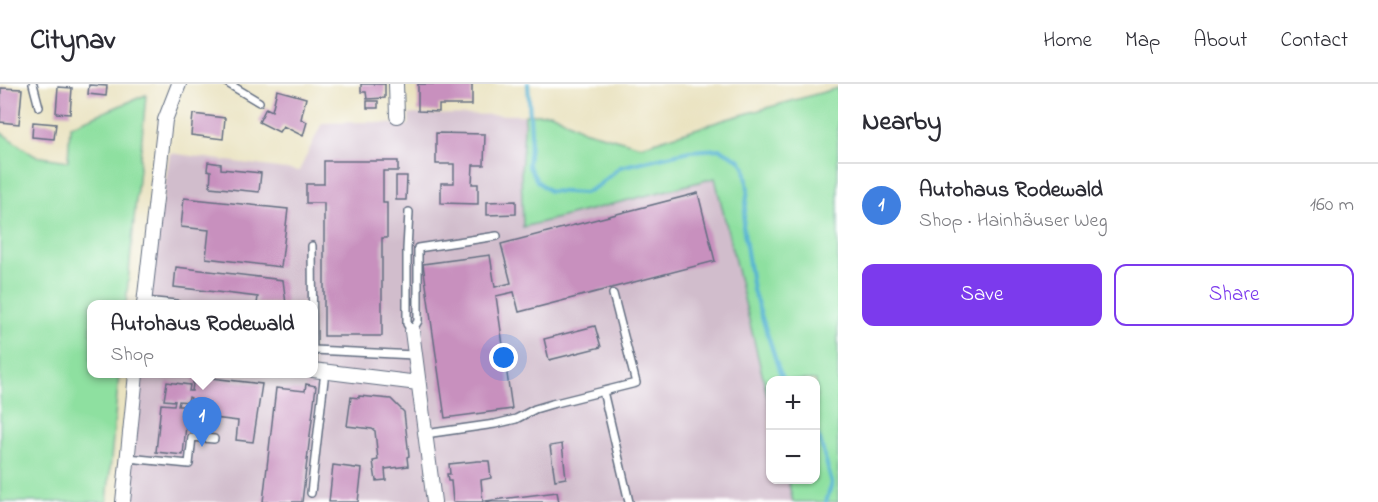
<!DOCTYPE html>
<meta charset="utf-8">
<style>
body{margin:0;font-family:"Indie Flower",sans-serif;background:#f7f7f7;color:#2b2b33}
.controls{position:absolute;right:18px;bottom:18px;display:grid;overflow:hidden;border-radius:12px;box-shadow:0 2px 4px #0004}
.controls button{width:54px;height:54px;display:grid;place-items:center;padding:0;border:0;border-bottom:2px solid #e1e1e2;background:#fff;color:#2b2b33;font:30px sans-serif}
.you{position:absolute;left:504px;top:274px;width:21px;height:21px;margin:-15px;border:4px solid #fff;border-radius:50%;background:#1a73e8;box-shadow:0 0 0 9px #1a73e833}
.badge{display:grid;place-items:center;width:39px;height:39px;border-radius:50%;background:#7c3aed;color:#fff;font-size:20px;font-weight:700}
.pin{position:absolute;translate:-50% -50px;filter:drop-shadow(0 2px 3px #0008)}
.pin::after{content:'';position:absolute;top:32px;width:21px;height:18px;background:inherit;clip-path:polygon(0 0,100% 0,50% 100%)}
.popup{position:absolute;left:87px;top:216px;width:231px;height:78px;box-sizing:border-box;display:grid;place-content:center;border-radius:12px;background:#fff;filter:drop-shadow(0 2px 4px #0005);font-size:20px;white-space:nowrap;color:#7c7c81}
.popup b{font-size:22px;color:#2b2b33}
.popup::after{content:'';position:absolute;left:50%;top:100%;margin-left:-12px;border:12px solid transparent;border-top-color:#fff}
.list{margin:0;padding:0;list-style:none}
h2{display:flex;justify-content:space-between;align-items:center;height:78px;margin:0;padding:0 24px;font-size:26px}
h2 small{font-size:20px;font-weight:400;color:#7c7c81}
.list li{display:grid;grid-template-columns:39px 1fr auto;gap:18px;align-items:center;box-sizing:border-box;height:84px;padding:0 24px;border-top:2px solid #e1e1e2}
.list b{display:block;font-size:22px;white-space:nowrap}
.list p{margin:0;font-size:20px;white-space:nowrap;color:#7c7c81}
.list em{font-size:20px;font-style:normal;color:#7c7c81}
.actions{display:flex;gap:12px;padding:18px 24px}
.actions a{flex:1;padding:14px 0;border:2px solid #7c3aed;border-radius:12px;text-align:center;font-size:21px;color:#7c3aed}
.actions .main{background:#7c3aed;color:#fff}
.map{position:relative;flex:none;width:838px;height:418px;overflow:hidden}
header{display:flex;align-items:center;gap:36px;box-sizing:border-box;height:84px;padding:0 30px;background:#fff;border-bottom:2px solid #e1e1e2}
header strong{font-size:28px}
nav{display:flex;gap:33px;margin-inline-start:auto;font-size:21px}
main{display:flex}
aside{flex:1;background:#fff}
.map>svg:first-child{display:block}
</style>
<header>
<strong>Citynav</strong>
<nav><a>Home</a><a>Map</a><a>About</a><a>Contact</a></nav>
</header>
<main>
<div class="map">
<svg width="838" height="418" viewBox="0 0 838 418">
<rect width="100%" height="100%" fill="#fff"/>
<filter id="ink" filterUnits="userSpaceOnUse"><feTurbulence type="fractalNoise" baseFrequency=".0167" numOctaves="2"/><feDisplacementMap in="SourceGraphic" scale="12" xChannelSelector="R" yChannelSelector="G"/><feConvolveMatrix kernelMatrix="1 2 1 2 8 2 1 2 1" color-interpolation-filters="sRGB"/></filter>
<filter id="wash" filterUnits="userSpaceOnUse"><feTurbulence type="fractalNoise" baseFrequency=".008" numOctaves="4" result="noise"/><feDisplacementMap in="SourceGraphic" scale="24" xChannelSelector="R" yChannelSelector="G"/><feGaussianBlur stdDeviation="1.35" result="paint"/><feColorMatrix in="noise" values="0 0 0 0 0 0 0 0 0 0 0 0 0 0 0 0 0 1.4 0 .05"/><feComposite in="paint" operator="in"/></filter>
<g filter="url(#wash)">
<rect width="100%" height="100%" fill="#eae3c1"/>
<path fill="#d1bdcc" d="M409 30 525 31 521 90 523 142 715 94 770 323V396H788L793 418H128L138 290H313V220H146L170 69 299 87 322 39 370 38 409 41Z"/>
<path fill="#8ee0a0" stroke="#54887f" stroke-width="1.5" d="M838 4V418H793L788 396H816V296H770V323L715 94 523 143 521 89 525 31 551 29 583 46 641 62 727 35Z
M146 11 126 220H91V290H119L107 418H0V48L35 72 68 77 70 42Z"/>
<g fill="none" stroke-linecap="round" stroke-linejoin="round">
<path stroke="#54b3d3" stroke-width="4" d="M528 0 531 49 528 81 537 97 549 107 585 109 599 101 620 83 690 67 720 65 740 76 745 84 748 105 743 142 753 206 779 286 784 296
M816 349 820 356 832 399 826 418"/>
</g>
<g id="blocks">
<path fill="#c890be" d="M361 0H385V14L367 15 366 8H361Z
M418 0H472V21H439V28L418 27Z
M89 1 107 2 106 12 88 10Z
M58 3 72 4 70 30 56 29Z
M1 4 22 5 19 40 0 38Z
M277 6 306 14 301 35 307 38 303 52 283 42 279 48 259 38 266 24 272 27Z
M367 17H378V24H367Z
M193 30 225 34 223 55 191 51Z
M33 38 56 40 54 55 32 53Z
M436 49 485 50 484 81H473L472 100H478V120L441 119V99H454V80H436Z
M324 77H398V87H383V119H387V154H382V252H324V119H306V100H324Z
M208 78 221 80V85L261 89 259 108 210 103 211 87 207 86Z
M396 92H407L406 116H396Z
M698 109 715 177 519 228 514 208 496 212 512 325 445 334 423 180 490 171 495 203 511 199 501 160Z
M184 114 288 125 281 183 206 174 209 146 181 143Z
M516 117V130L487 131V118Z
M176 183 283 196 286 220H257L258 213 174 203Z
M595 242 601 263 549 276 544 255Z
M194 292 262 300 253 358 236 356 238 337 189 331 191 314 189 313 188 318 179 317 178 322H183L182 332H187L183 371 156 368 161 320 174 321 175 317 164 316 167 298 190 301 189 307H192Z
M306 300 316 302 302 418H263L276 304 305 307Z
M359 312 391 315 404 328 409 372 407 373 408 382 385 385 386 396 376 397 373 377 378 376 375 347 372 345 347 342 351 313 359 314Z
M562 360 566 394 555 396 550 362Z
M478 377H489L491 394 481 396 483 418H453L451 397H448L447 390H450L449 380Z
M333 381 362 385 358 418H329Z
M557 408 559 418H486V417Z"/>
</g>
</g>
<g filter="url(#ink)">
<use href="#blocks" fill-opacity="0" stroke="#636e81" stroke-width="1.5"/>
<g fill="none" stroke-linecap="round" stroke-linejoin="round">
<g stroke="#636e81" stroke-width="10">
<path id="lane" d="M33 0 39 23
M229 0 259 18
M409 128 407 165V240L412 247 418 237V164L497 152
M312 162 313 279
M144 217 176 220
M314 266 414 271
M603 307 629 418
M425 350 495 340 516 335 535 325 552 320 636 299 613 210
M128 374 189 380 192 353 214 355
M311 409 325 287"/>
</g>
<g stroke="#636e81" stroke-width="16">
<path id="street" d="M396 0 397 32
M144 220 165 36 179 0
M412 247 434 418
M313 286 418 299
M123 418 136 290"/>
</g>
<use href="#lane" stroke="#fff" stroke-width="7"/>
<use href="#street" stroke="#fff" stroke-width="14"/>
</g>
</g>
</svg>
<div class="controls">
<button>+</button>
<button>−</button>
</div>
<div class="you"></div>
<div class="pin badge" style="left:202px;top:363px;background:#3f7fe0">1</div>
<div class="popup"><b>Autohaus Rodewald</b>Shop</div>
</div>
<aside>
<h2>Nearby<small></small></h2>
<ul class="list">
<li><span class="badge" style="background:#3f7fe0">1</span><div><b>Autohaus Rodewald</b><p>Shop · Hainhäuser Weg</p></div><em>160 m</em></li>
</ul>
<div class="actions"><a class="main">Save</a><a>Share</a></div>
</aside>
</main>
